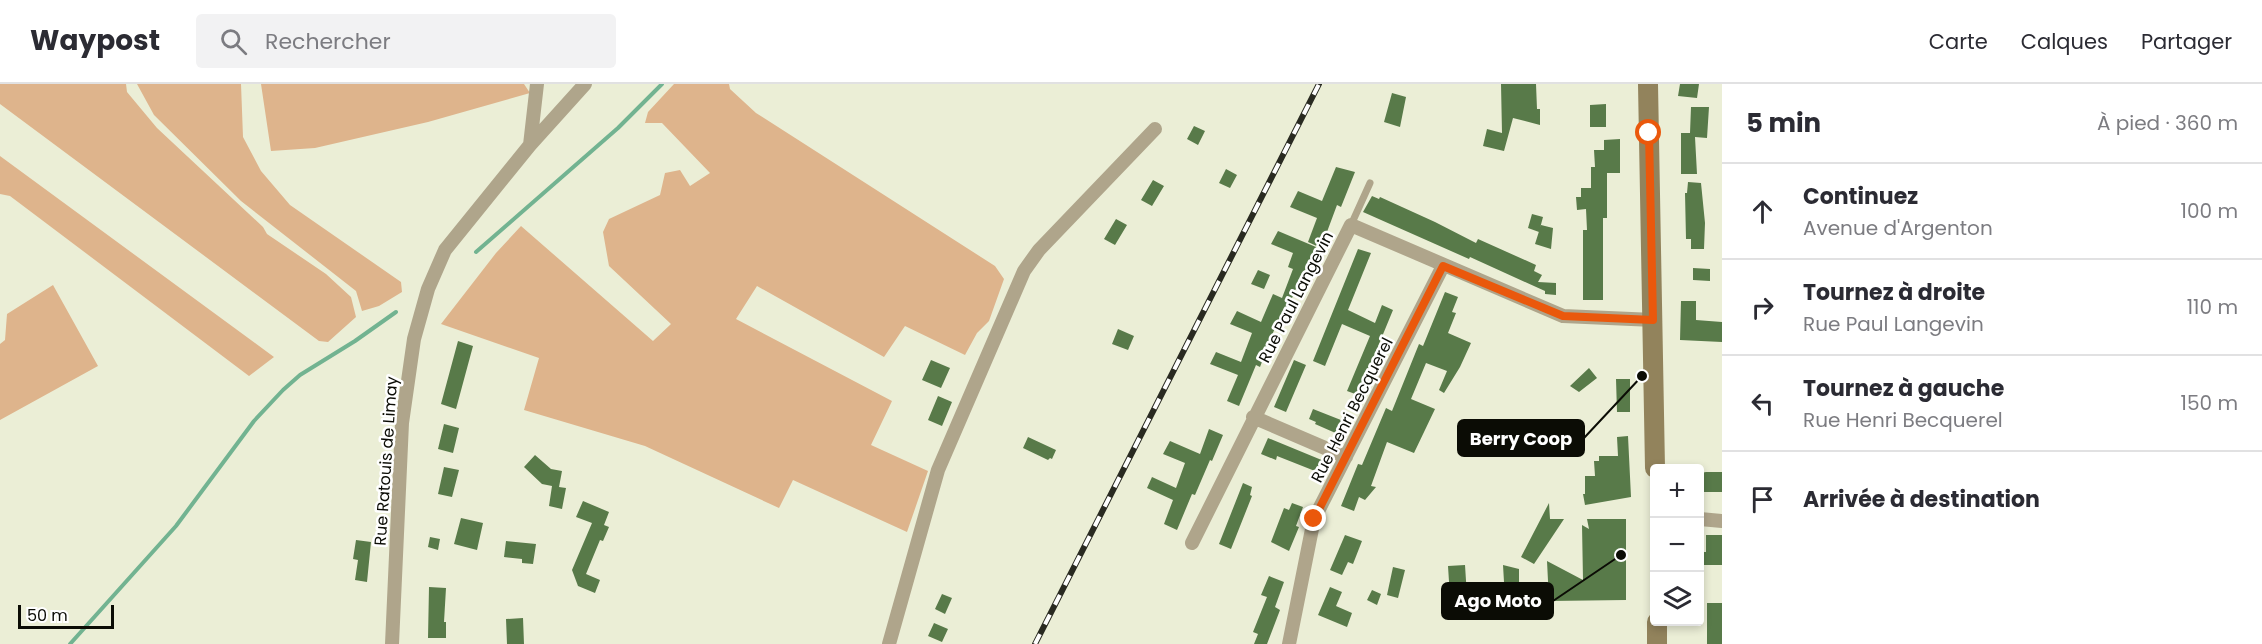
<!DOCTYPE html>
<html lang="fr">
<meta charset="utf-8">
<style>
body{margin:0;font-family:Poppins,sans-serif;background:#f2f2f3;color:#2b2b33}
.controls{position:absolute;right:18px;bottom:18px;display:grid;overflow:hidden;border-radius:6px;box-shadow:0 3px 9px #0003}
.controls button{width:54px;height:54px;display:grid;place-items:center;padding:0;border:0;border-bottom:2px solid #e1e1e2;background:#fff;color:#2b2b33;font:30px sans-serif}
.scale{position:absolute;left:18px;bottom:15px;width:96px;box-sizing:border-box;padding-left:6px;border:3px solid #0b0c05;border-top:0;font-size:16px;line-height:21px;white-space:nowrap;color:#0b0c05;-webkit-text-stroke:4px #fff;paint-order:stroke}
.stop{position:absolute;width:18px;height:18px;margin:-14px;border:4px solid #ea580c;border-radius:50%;background:#fff}
.stop.end{background:#ea580c;border-color:#fff;box-shadow:0 2px 6px #0008}
.list{margin:0;padding:0;list-style:none}
h2{display:flex;justify-content:space-between;align-items:center;height:78px;margin:0;padding:0 24px;font-size:26px}
h2 small{font-size:20px;font-weight:400;color:#7c7c81}
.list li{display:grid;grid-template-columns:39px 1fr auto;gap:18px;align-items:center;box-sizing:border-box;height:96px;padding:0 24px;border-top:2px solid #e1e1e2}
.list b{display:block;font-size:22px;white-space:nowrap}
.list p{margin:0;font-size:20px;white-space:nowrap;color:#7c7c81}
.list em{font-size:20px;font-style:normal;color:#7c7c81}
.icon{flex:none;width:33px;height:33px;fill:none;stroke:currentColor;stroke-width:2;stroke-linecap:round;stroke-linejoin:round}
.map{position:relative;flex:none;width:1722px;height:560px;overflow:hidden}
header{display:flex;align-items:center;gap:36px;box-sizing:border-box;height:84px;padding:0 30px;background:#fff;border-bottom:2px solid #e1e1e2}
header strong{font-size:28px}
nav{display:flex;gap:33px;margin-inline-start:auto;font-size:21px}
.search{width:420px;height:54px;background:#f2f2f3;display:flex;align-items:center;gap:15px;box-sizing:border-box;padding:0 21px;border-radius:6px;color:#7c7c81;font-size:22px}
main{display:flex}
aside{flex:1;background:#fff}
.map>svg:first-child{display:block}
</style>
<header>
<strong>Waypost</strong>
<div class="search"><svg class="icon" aria-label="search" viewBox="0 0 24 24"><circle cx="10" cy="10" r="6"/><path d="M15 15l6 6"/></svg>Rechercher</div>
<nav><a>Carte</a><a>Calques</a><a>Partager</a></nav>
</header>
<main>
<div class="map">
<svg width="1722" height="560" viewBox="0 0 1722 560">
<rect width="100%" height="100%" fill="#ebeed6"/>
<path fill="#deb48c" d="M0 0H126L127 8 157 44 263 143 267 150 326 190 351 213 356 233 328 258 319 257 0 20Z
M137 0H241L243 53 261 87 290 121 401 198 402 208 379 222 362 227 356 207 241 117 154 31Z
M261 0H524L530 9 428 38 315 64 271 67Z
M674 0H729L730 5 756 29 995 182 1004 195 989 237 977 249 965 271 905 242 884 273 757 202 736 235 892 317 871 361 928 387 907 448 793 396 779 424 645 362 524 326 539 274 441 240 496 169 521 142 653 257 671 240 609 182 603 148 609 135 660 111 665 89 680 86 690 102 710 89 662 39H645L648 28Z
M0 72 274 273 249 292 10 112 0 110Z
M53 201 98 282 0 336V260L5 256 7 230Z"/>
<g fill="none" stroke-linecap="round" stroke-linejoin="round">
<path stroke="#72b391" stroke-width="4" d="M476 168 618 44 662 0
M70 560 176 442 254 337 283 306 300 291 355 257 396 228"/>
</g>
<path fill="#587a49" d="M1501 0H1536L1537 25H1540V41L1513 34 1504 67 1483 62 1487 45 1502 49Z
M1680 0H1699L1697 14 1678 12Z
M1392 9 1406 13 1400 43 1384 38Z
M1606 20V43H1590V21Z
M1691 23H1709L1707 54 1695 53 1697 90H1681V49H1690Z
M1194 42 1205 47 1198 61 1187 55Z
M1620 55V89H1607V134H1603V216H1583V146H1587L1586 125 1577 126 1576 113H1581V104H1591V83H1595L1594 66H1604V56Z
M1336 83 1355 88 1341 123 1337 121 1321 164 1308 158 1317 134 1290 123 1298 107 1322 117Z
M1226 85 1237 91 1230 104 1219 99Z
M1153 96 1164 102 1152 122 1141 116Z
M1688 98 1701 99 1705 139 1704 165H1691V155H1686L1685 109H1687Z
M1372 112 1379 115 1380 113 1435 138 1476 159 1478 155 1536 181 1534 187 1542 191 1538 198 1556 199V211L1545 210V207L1470 173 1469 175 1363 128Z
M1532 130 1543 133 1539 148 1528 144Z
M1116 135 1127 141 1115 161 1104 155Z
M1541 141 1553 144 1551 165 1535 160Z
M1278 147 1316 163 1301 203 1297 202 1280 243 1276 241 1260 283 1256 281 1239 322 1227 317 1238 291 1210 280 1216 268 1241 278 1252 249 1230 240 1237 227 1261 238 1273 210 1282 214 1293 185 1288 183 1293 169 1271 160Z
M1358 165 1371 169 1348 226 1375 239 1382 221 1393 226 1358 311 1347 307 1370 252 1342 240 1325 282 1313 277Z
M1693 184 1710 185V197L1693 196Z
M1258 186 1270 191 1264 205 1251 200Z
M1445 208 1458 213 1452 228 1456 229 1448 249 1471 259 1460 283 1444 309 1439 306 1447 287 1426 279 1411 315 1435 325 1414 369 1387 358 1371 402 1376 403 1365 416 1359 413 1354 427 1341 422 1358 380 1362 381 1386 324 1392 327 1419 260 1423 262Z
M1681 217H1696V236L1722 238V258L1680 256Z
M1118 245 1134 252 1128 266 1112 260Z
M458 257 473 262 456 325 441 320Z
M931 276 950 284 941 304 922 296Z
M1294 276 1306 281 1286 328 1274 323Z
M1589 284 1597 294 1579 308 1570 302Z
M1616 295H1630V328H1617Z
M938 312 952 318 942 342 928 336Z
M1313 325 1346 338 1340 351 1315 340 1316 338 1309 335Z
M444 340 459 344 453 369 438 365Z
M1209 345 1223 351 1212 377 1210 376 1195 411 1192 410 1177 446 1164 440 1173 416 1147 404 1152 393 1176 404 1185 379 1163 370 1170 357 1200 370Z
M1628 352 1631 413 1585 421 1583 410H1585V392H1595L1594 377H1599V372H1618L1617 353Z
M1028 353 1056 366 1052 375 1050 374 1048 376 1023 364Z
M1268 354 1324 377 1320 389 1277 372 1276 376 1261 370Z
M535 371 551 385 562 387 559 403 566 404 562 425 549 422 552 402 542 400 524 383Z
M444 383 459 386 452 413 438 410Z
M1706 388H1722V408H1701V389Z
M1243 399 1252 403 1250 411 1252 412 1231 465 1219 460Z
M583 417 609 428 604 441 609 443 603 457 600 456 586 490 600 496 595 509 578 502 572 486 592 439 576 433Z
M1292 419 1303 423 1296 442 1299 443 1289 467 1271 458 1284 424 1289 426Z
M1549 419 1550 435H1564L1534 480 1521 473Z
M461 434 483 439 477 466 454 460Z
M1587 435H1626V516L1549 517 1547 477 1583 496 1582 441 1589 445Z
M1345 451 1362 457 1353 480 1348 478 1342 491 1330 486Z
M1706 451H1722V481H1702V468H1706Z
M430 453 440 455 438 466 428 463Z
M356 456 371 458 367 498 355 496 358 476 353 475Z
M506 457 536 460 533 480 522 479V475L504 473Z
M1465 481 1468 528 1451 529 1448 482Z
M1503 481 1519 485V498H1504Z
M1393 483 1405 486 1398 514 1387 511Z
M1269 492 1284 498 1275 523 1280 526 1267 560H1254L1258 550 1253 548 1267 513 1261 511Z
M429 503 446 504 444 538H446V554H428Z
M1330 503 1342 508 1336 522 1352 529 1347 543 1318 531Z
M1372 506 1381 510 1377 521 1367 516Z
M942 510 952 514 945 530 935 525Z
M1707 519H1722V560H1707Z
M523 534 524 560H507L506 535Z
M934 539 948 545 942 558 928 552Z"/>
<g fill="none" stroke-linecap="round" stroke-linejoin="round">
<path stroke="#afa58b" stroke-width="7" d="M1351 141 1370 99"/>
<path stroke="#afa58b" stroke-width="14" d="M530 61 537 0
M1253 333 1346 373
M1700 435 1722 437
M1192 459 1351 141 1563 232 1654 236
M392 560 402 339 414 255 428 205 445 166 530 61 585 0
M889 560 938 386 1024 187 1039 166 1155 45
M1289 560 1314 435 1443 182"/>
<path stroke="#92835c" stroke-width="20" d="M1648 0 1655 384
M1657 538V560"/>
<g stroke="#292a21" stroke-width="6">
<path id="rail" d="M1035 560 1319 0"/>
</g>
<use href="#rail" stroke="#fff" stroke-width="4" stroke-dasharray="11" stroke-linecap="butt"/>
</g>
<g fill="none" stroke-linecap="round" stroke-linejoin="round">
<path stroke="#ea580c" stroke-width="8" d="M1314 435 1443 182 1563 232 1653 236 1649 49"/>
</g>
<g text-anchor="middle" dominant-baseline="central" stroke-width="5" stroke-linejoin="round" paint-order="stroke">
<g font-size="16" fill="#0b0c05" stroke="#fff">
<text transform="translate(1296 213) rotate(-63)">Rue Paul Langevin</text>
<text transform="translate(1352 326) rotate(-63)">Rue Henri Becquerel</text>
<text transform="translate(386 377) rotate(-86)">Rue Ratouis de Limay</text>
</g>
</g>
<path fill="none" stroke="#0b0c05" stroke-width="2" d="M1642 292L1584 354M1621 471L1553 517"/>
<g fill="#0b0c05" stroke="#fff" stroke-width="2">
<circle cx="1642" cy="292" r="6"/>
<circle cx="1621" cy="471" r="6"/>
</g>
<g fill="#0b0c05" stroke="#0b0c05" stroke-width="2">
<rect x="1458" y="336" width="126" height="36" rx="6"/>
<rect x="1442" y="499" width="111" height="36" rx="6"/>
</g>
<g font-size="18" text-anchor="middle" font-weight="bold" fill="#fff">
<text x="1521" y="361">Berry Coop</text>
<text x="1498" y="523">Ago Moto</text>
</g>
</svg>
<div class="controls">
<button>+</button>
<button>−</button>
<button><svg class="icon" aria-label="layers" viewBox="0 0 24 24"><path d="M12 4l9 5-9 5-9-5zM3 14l9 5 9-5"/></svg></button>
</div>
<div class="scale">50 m</div>
<div class="stop" style="left:1649px;top:49px"></div>
<div class="stop end" style="left:1314px;top:435px"></div>
</div>
<aside>
<h2>5 min<small>À pied · 360 m</small></h2>
<ul class="list">
<li><svg class="icon" aria-label="ahead" viewBox="0 0 24 24"><path d="M12 20V5M6 11l6-6 6 6"/></svg><div><b>Continuez</b><p>Avenue d'Argenton</p></div><em>100 m</em></li>
<li><svg class="icon" aria-label="right" viewBox="0 0 24 24"><path d="M7 20v-9h11M14 6l5 5-5 5"/></svg><div><b>Tournez à droite</b><p>Rue Paul Langevin</p></div><em>110 m</em></li>
<li><svg class="icon" aria-label="left" viewBox="0 0 24 24"><path d="M17 20v-9H6M10 6l-5 5 5 5"/></svg><div><b>Tournez à gauche</b><p>Rue Henri Becquerel</p></div><em>150 m</em></li>
<li><svg class="icon" aria-label="arrive" viewBox="0 0 24 24"><path d="M6 21V4h12l-3 4 3 4H6"/></svg><div><b>Arrivée à destination</b></div></li>
</ul>
</aside>
</main>
